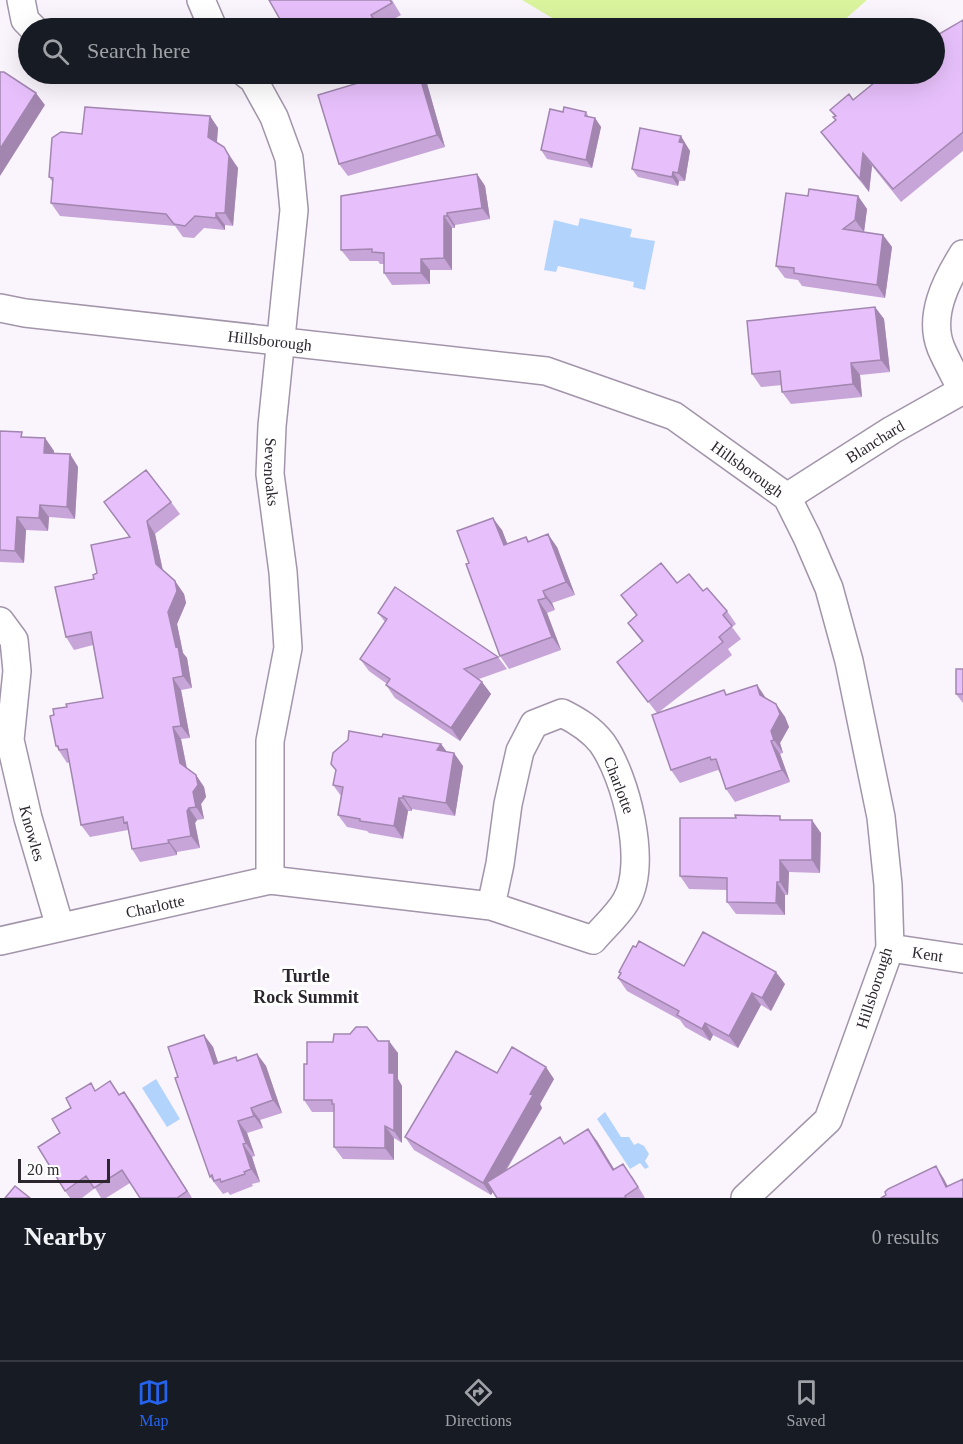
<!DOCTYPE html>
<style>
body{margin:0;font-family:Georgia,serif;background:#242831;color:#f1f3f6}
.scale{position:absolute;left:18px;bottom:15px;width:92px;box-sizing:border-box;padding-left:6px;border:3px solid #2c272f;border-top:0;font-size:16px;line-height:21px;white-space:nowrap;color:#2c272f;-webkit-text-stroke:4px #fff;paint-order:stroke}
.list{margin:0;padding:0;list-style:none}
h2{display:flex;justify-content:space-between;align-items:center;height:78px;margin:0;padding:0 24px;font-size:26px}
h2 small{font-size:20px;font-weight:400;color:#9ea1a6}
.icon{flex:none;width:33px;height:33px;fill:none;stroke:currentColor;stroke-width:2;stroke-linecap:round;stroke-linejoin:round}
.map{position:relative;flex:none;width:963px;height:1198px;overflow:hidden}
.search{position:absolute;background:#171b24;box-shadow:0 6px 24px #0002;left:18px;right:18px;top:18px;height:66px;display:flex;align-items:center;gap:15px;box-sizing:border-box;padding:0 21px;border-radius:33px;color:#9ea1a6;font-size:22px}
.sheet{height:162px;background:#171b24}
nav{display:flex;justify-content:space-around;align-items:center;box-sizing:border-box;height:84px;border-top:2px solid #363941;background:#171b24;font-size:16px;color:#9ea1a6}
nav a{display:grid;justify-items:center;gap:3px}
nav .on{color:#2563eb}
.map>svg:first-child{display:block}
</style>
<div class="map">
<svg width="963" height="1198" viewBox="0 0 963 1198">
<rect width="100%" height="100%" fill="#faf4fd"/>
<path fill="#daf49e" d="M522 0H867L835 28H569Z"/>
<path fill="#b1d3fc" d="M580 218 632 229 630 237 655 241 645 290 633 287 634 282 558 266 556 272 544 270 554 220 578 226Z
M156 1079 180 1119 167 1127 142 1088Z
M605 1112 621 1137H629L634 1145 638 1143 644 1146 649 1154 645 1161 649 1167 645 1169 640 1163 630 1169 597 1119Z"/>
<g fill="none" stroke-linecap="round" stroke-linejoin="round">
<g stroke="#a295aa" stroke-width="30">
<g id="minor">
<path d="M21 0 25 20 33 28"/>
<path d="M201 0 213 28"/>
<path id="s1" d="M246 74 253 79 274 117 289 158 294 210 272 426 270 474 283 572 288 648 270 741V880"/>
<path id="s2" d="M0 308 25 313 546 371 674 416 787 497 807 537 829 588 849 661 881 817 888 885 890 948 828 1120 745 1198"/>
<path d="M962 390C955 376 947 362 941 348 928 316 946 281 963 254"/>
<path id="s3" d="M787 497 892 430 963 390"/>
<path id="s4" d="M0 621 14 640 17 671 10 740 28 818 60 927"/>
<path id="s5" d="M0 941 270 880 491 906 593 940C603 928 618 915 626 901 648 863 626 777 602 743 591 729 578 721 562 713L534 724 520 751 508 804 500 864 491 906"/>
<path id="s6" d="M890 948 963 959"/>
</g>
</g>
<use href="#minor" stroke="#fff" stroke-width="27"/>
</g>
<path fill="#c7a5d8" d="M392 0 401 15 380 27 381 28H285Z
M963 20V151L901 202 872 166 869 192 830 144 821 132 835 120V117L830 110 853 100Z
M388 74H397L426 80 445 147 348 176 339 164Z
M563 112H586L589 117 595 118 601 127 592 168 547 159 541 150Z
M210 116 218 128 217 143 238 168 233 226 225 225V230L204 228 194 238 183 237 175 226 60 216 51 203 53 183 49 177 82 134Z
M687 145 686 146 690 151 685 181H679L678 186 638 177 632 169Z
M477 174 485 186 490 219 455 225V228H452V270H430V284L392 285 384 273V264H380L378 261H350L341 250Z
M808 196H858L867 209 864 232 883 235 892 247 885 298 802 286 798 280 785 278 776 266Z
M875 307 884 319 890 372 860 375 862 397 791 404 782 392V385L761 387 752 374Z
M0 431 25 437 45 438 54 451 53 454H70L78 467 75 519 49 517 48 531 26 530 24 563 0 562Z
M104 502H171L180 514 155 534 163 571 175 581 184 594 186 603 177 624 183 653 187 658 192 688 181 690 190 738 181 739 187 768 196 775 204 787 206 797 201 804 204 819 197 820 195 823 200 848 177 852V855L140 862 132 849 128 830 90 837 81 825 70 762 67 763 56 746 54 715 67 707 103 698 93 645 74 650 66 637 97 573 130 537Z
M502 530 507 544 526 537 529 541 557 547 575 595 552 603 555 610 547 613 561 650 509 669 500 656Z
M677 583 703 591 727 611 736 624 732 627 741 639 728 649 732 655 659 712 727 695 757 685 766 698 776 704 785 717 789 727 780 743 783 753 780 754 790 782 735 802 726 789 720 773 718 770 680 783 671 770 657 713 617 662 642 642 628 623 636 615 621 595Z
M378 613 498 657 507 669 479 679 482 682 491 694 460 741 395 698 386 685 387 684 369 671 360 659 385 622Z
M963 669V703L956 694Z
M382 737 441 744 447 752 463 766 455 816 412 809V811H408L403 839 369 833 367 831 347 827 338 815 341 796 333 785Z
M783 820 821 833 820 873 789 872 788 895H785V915L736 914 727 902V890L689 889 680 876Z
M684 966 785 984 771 1011 761 1005 738 1048 713 1035 710 1041 685 1027 680 1020 627 991 618 978 620 974 619 972Z
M204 1035 213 1047 218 1063 238 1061 257 1054 266 1066 282 1113 260 1120 263 1128 247 1133 255 1156 252 1157 260 1182 252 1184 253 1186 230 1195 228 1192 223 1194 210 1177 178 1077Z
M378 1041 398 1053V1079L402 1086V1143L394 1138V1160L343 1159 334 1147V1112H312L304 1100 307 1064 333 1042Z
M497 1073 554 1079 540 1104 542 1108 506 1171 565 1143 597 1141 614 1169 632 1176 645 1198H497L493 1192 491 1195 414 1150 405 1137Z
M96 1090 120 1095 124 1092 192 1198H140L130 1183 106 1198H101L95 1188 82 1198H70L65 1191 60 1133 71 1108Z"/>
<path fill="#a286b0" d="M419 74H421L426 80 445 147 437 135Z
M36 93 45 105 0 176V149Z
M210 116 218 128 216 150 208 137Z
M595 118 601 127 592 168 586 160Z
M681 136 690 151 685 181 678 173 679 142Z
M224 147 238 168 233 226 225 213Z
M863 153 872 166 869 192 860 179Z
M673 172 679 181 678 186 672 177Z
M477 174 485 186 490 219 482 208Z
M858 196 867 209 864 232 855 220Z
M216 213 225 225V230L216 218Z
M447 213 455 225V228L447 216Z
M444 216 452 228V270L444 258Z
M883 235 892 247 885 298 877 285Z
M421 259 430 270V284L421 273Z
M875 307 884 319 890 372 881 360Z
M851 363 860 375 862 397 853 384Z
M45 438 54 451 53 466 44 453Z
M70 454 78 467 75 519 67 507Z
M40 505 49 517 48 531 39 518Z
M17 517 26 530 24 563 15 551Z
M493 518 502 530 513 558 504 545Z
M147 521 155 534 164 576 156 564Z
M548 534 557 547 575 595 566 582Z
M175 581 184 594 186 603 177 624 183 653 187 658 192 688 183 676 176 647 168 612Z
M543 591 552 603 555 610 546 598Z
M538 600 547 613 561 650 552 637Z
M173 678 181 690 190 738 181 726Z
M482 682 491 694 460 741 451 728Z
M757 685 765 697 769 707 760 695Z
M776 704 785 717 789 727 780 743 783 753 774 740 771 731Z
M173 727 181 739 188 775 180 763Z
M771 741 780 754 790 782 782 770Z
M441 744 450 756 437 750Z
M454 753 463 766 455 816 446 803Z
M196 775 204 787 206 797 201 804 204 819 196 807 193 792Z
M403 796 412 809V811L403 798Z
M399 798 408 811 403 839 394 826Z
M189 808 197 820 195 823 200 848 191 836 187 811Z
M812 820 821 833 820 873 812 860Z
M168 840 177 852V855L169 843Z
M780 860 789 872 788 895 780 882Z
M777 882 785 895V915L776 903Z
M776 972 785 984 771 1011 762 998Z
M752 993 761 1005 738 1048 729 1036Z
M705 1023 713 1035 710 1041 702 1029Z
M204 1035 213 1047 223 1077 214 1064Z
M389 1041 398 1053V1079L402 1086V1143L394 1131 389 1073Z
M257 1054 266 1066 282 1113 273 1100Z
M546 1067 554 1079 540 1104 542 1108 491 1195 483 1183 530 1094Z
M124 1092 133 1104 192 1198 187 1191Z
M251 1108 260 1120 263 1128 254 1116Z
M238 1121 247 1133 255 1156 246 1143Z
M385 1126 394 1138V1160L385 1148Z
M588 1129 597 1141 622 1182 613 1170Z
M243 1144 252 1157 260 1182 251 1169Z
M936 1166 944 1179 954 1198 946 1187Z"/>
<path fill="#e7c0fb" stroke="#a286b0" stroke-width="1.5" d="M269 0H390L392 3 371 15 379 28H339L338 27 335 28H323L320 23 310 28H285Z
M963 20V132L893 189 863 153 860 179 821 132 836 120 833 117 836 116 830 110 849 94 853 100 885 74H934V37Z
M0 72H4L36 93 0 149Z
M388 74H419L437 135 339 164 318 95Z
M85 107 210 116 208 137 224 147 229 156 225 213H216V218L195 216 185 226 174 224 166 214 51 203 53 178 49 177 52 138 61 132 82 134Z
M564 107 586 112 585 116 595 118 586 160 541 150 550 109 563 112Z
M640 128 681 136 679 142 684 143 678 173 673 172 672 177 632 169Z
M477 174 482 208 447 213V216H444V258L421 259V273H384V253L372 252V249L341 250V196Z
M809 189 858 196 855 220 843 229 883 235 877 285 794 273V268L776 266 786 193 808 196Z
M875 307 881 360 851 363 853 384 782 392 780 371 752 374 747 321Z
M0 431 22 432 21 437 45 438 44 453 70 454 67 507 40 505 39 518 17 517 15 551 0 550Z
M146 470 171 502 147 521 156 564 175 581 177 591 168 612 176 647 178 646 183 676 173 678 181 726 173 727 180 763 196 775 198 785 193 792 196 807 189 808 187 811 191 836 168 840 169 843 132 849 127 822 124 823 123 817 81 825 67 749 59 750 58 746H56L50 716 54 715 53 709 67 707 66 704 103 698 91 632 66 637 55 587 94 579 93 575 97 573 91 545 130 537 104 502Z
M493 518 504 545 526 537 528 542 548 534 566 582 543 591 546 598 538 600 552 637 500 656 466 564 469 563 457 531Z
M661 563 677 583 689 574 703 591 707 588 727 611 723 615 732 626 719 637 723 642 648 702 617 662 643 641 628 623 637 615 621 595Z
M395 587 498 657 464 669 482 682 451 728 386 685 390 679 360 659 387 619 378 613Z
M956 669H963V694H956Z
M757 685 760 695 776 704 780 714 771 731 774 740 771 741 782 770 726 789 716 759 711 760 710 757 671 770 652 715 724 690 726 695Z
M349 731 382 737 383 734 441 744 437 750 454 753 446 803 403 796V798H399L394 826 360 821V819L338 815 343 787 333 785 336 770 331 764 333 753 348 740Z
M735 815 780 816V820H812V860H780V882H777L776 903 727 902V878L680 876V818H736Z
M703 932 776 972 762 998 752 993 729 1036 705 1023 702 1029 677 1015 679 1011 618 978 621 973 619 972 633 946 636 947 639 941 684 966Z
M356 1027H367L378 1041H389V1073H394V1131L385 1126V1148L334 1147V1104H332V1100H304V1064H307V1042H333L334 1034H350Z
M204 1035 214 1064 236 1057 237 1061 257 1054 273 1100 251 1108 254 1116 238 1121 246 1143 243 1144 251 1169 244 1172 245 1174 221 1182 220 1179 214 1181 212 1175 210 1177 175 1078 178 1077 168 1047Z
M512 1047 546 1067 530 1094 533 1095 483 1183 405 1137 456 1051 497 1073Z
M110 1081 119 1095 124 1092 187 1191 177 1198H140L122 1170 94 1188 86 1176 65 1191 38 1147 60 1133 52 1119 71 1108 66 1098 91 1083 95 1091Z
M588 1129 613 1170 623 1164 638 1187 625 1196 626 1198H497L487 1182 560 1137 564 1144Z
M936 1166 946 1187 963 1179V1198H881L886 1195 885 1192 888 1189Z
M15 1186 30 1198H5Z"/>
<g text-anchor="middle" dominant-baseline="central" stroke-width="6" stroke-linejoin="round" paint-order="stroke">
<g font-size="16" fill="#2c272f" stroke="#fff">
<text stroke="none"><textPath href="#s2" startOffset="272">Hillsborough</textPath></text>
<text stroke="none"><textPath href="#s3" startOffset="104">Blanchard</textPath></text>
<text stroke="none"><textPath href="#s2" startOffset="776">Hillsborough</textPath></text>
<text stroke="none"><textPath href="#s1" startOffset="411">Sevenoaks</textPath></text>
<text transform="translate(619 785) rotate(69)">Charlotte</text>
<text stroke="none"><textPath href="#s4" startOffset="220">Knowles</textPath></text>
<text stroke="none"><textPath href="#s5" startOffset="159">Charlotte</textPath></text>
<text stroke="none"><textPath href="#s6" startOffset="38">Kent</textPath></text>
<text transform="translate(874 988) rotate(-72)">Hillsborough</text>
</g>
<g font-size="18" font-weight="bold" fill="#2c272f" stroke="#fff">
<text x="306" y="976">Turtle<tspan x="306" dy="21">Rock Summit</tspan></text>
</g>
</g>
</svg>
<div class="scale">20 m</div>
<div class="search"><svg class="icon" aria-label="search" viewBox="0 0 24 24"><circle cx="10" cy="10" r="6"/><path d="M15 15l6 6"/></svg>Search here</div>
</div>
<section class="sheet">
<h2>Nearby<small>0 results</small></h2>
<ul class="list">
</ul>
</section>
<nav>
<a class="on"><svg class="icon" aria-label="map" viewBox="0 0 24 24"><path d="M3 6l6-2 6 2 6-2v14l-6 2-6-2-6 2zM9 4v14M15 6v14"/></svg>Map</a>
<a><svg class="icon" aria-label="directions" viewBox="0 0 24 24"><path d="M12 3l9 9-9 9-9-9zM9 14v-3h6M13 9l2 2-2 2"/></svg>Directions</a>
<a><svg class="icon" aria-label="saved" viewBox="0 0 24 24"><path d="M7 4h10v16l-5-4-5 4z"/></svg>Saved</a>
</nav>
